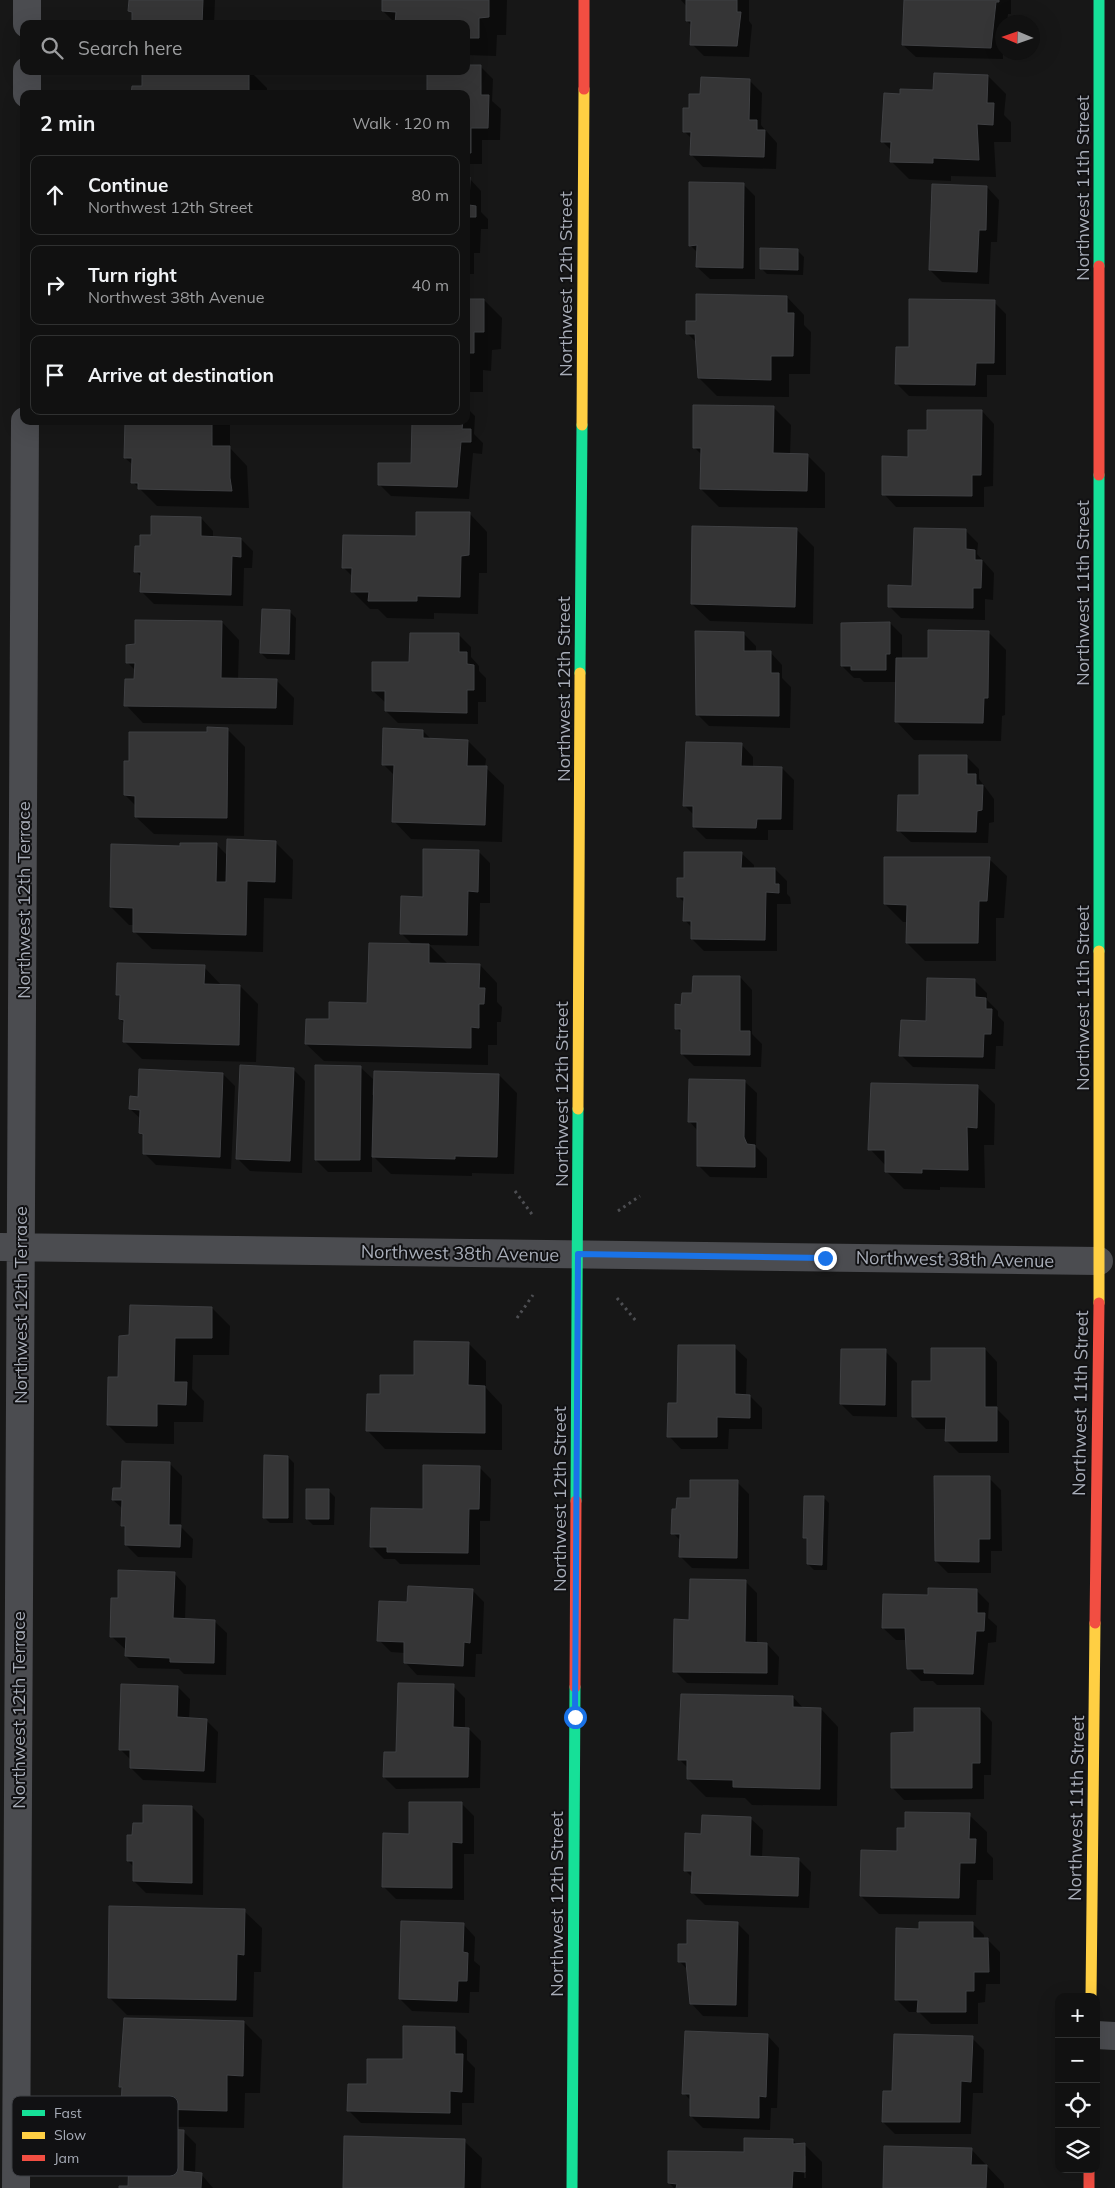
<!DOCTYPE html>
<meta charset="utf-8">
<style>
body{margin:0;font-family:Mulish,sans-serif;background:#1e1f1f;color:#f1f3f6}
.controls{position:absolute;right:15px;bottom:15px;display:grid;overflow:hidden;border-radius:10px;box-shadow:0 5px 20px #0002}
.controls button{width:45px;height:45px;display:grid;place-items:center;padding:0;border:0;border-bottom:1px solid #303131;background:#111;color:#f1f3f6;font:25px sans-serif}
.compass{position:absolute;left:995px;top:15px;width:45px;height:45px;border-radius:50%;background:#111;box-shadow:0 5px 20px #0002;rotate:272deg}
.stop{position:absolute;width:15px;height:15px;margin:-11px;border:4px solid #1a73e8;border-radius:50%;background:#fff}
.stop.end{background:#1a73e8;border-color:#fff;box-shadow:0 1px 5px #0008}
.list{margin:0;padding:0;list-style:none}
h2{display:flex;justify-content:space-between;align-items:center;height:65px;margin:0;padding:0 20px;font-size:21px}
h2 small{font-size:16px;font-weight:400;color:#9c9d9f}
.list li{display:grid;grid-template-columns:32px 1fr auto;gap:15px;align-items:center;box-sizing:border-box;height:80px;margin:0 10px 10px;padding:0 10px;border:1px solid #303131;border-radius:10px}
.list b{display:block;font-size:19px;white-space:nowrap}
.list p{margin:0;font-size:16px;white-space:nowrap;color:#9c9d9f}
.list em{font-size:16px;font-style:normal;color:#9c9d9f}
.icon{flex:none;width:28px;height:28px;fill:none;stroke:currentColor;stroke-width:2;stroke-linecap:round;stroke-linejoin:round}
.map{position:relative;flex:none;width:1115px;height:2188px;overflow:hidden}
.search{position:absolute;background:#111;box-shadow:0 5px 20px #0002;left:20px;top:20px;width:450px;height:55px;display:flex;align-items:center;gap:12px;box-sizing:border-box;padding:0 18px;border-radius:10px;color:#9c9d9f;font-size:19px}
.panel{position:absolute;background:#111;box-shadow:0 5px 20px #0002;left:20px;top:90px;width:450px;height:335px;border-radius:10px}
.map>svg:first-child{display:block}
</style>
<div class="map">
<svg width="1115" height="2188" viewBox="0 0 1115 2188">
<rect width="100%" height="100%" fill="#171717"/>
<path fill="#0007" fill-rule="evenodd" d="M130 0H215L214 24H133V15L130 11Z
M384 0H507L506 35H497L496 56 466 55V24H396L383 11Z
M681 0H749V21L752 25 749 57 704 56 692 44V26L687 21V7Z
M905 0H1011V14H1008L1007 22H1002L1003 59 916 57 903 45Z
M481 67 493 79 492 101 501 109 500 140H482V164H466V71Z
M144 71H250L267 88V94H133L143 87Z
M988 76 1006 94 1004 115 1011 122V142H994L996 177 951 176V181L909 179 891 161 892 151 882 141 901 95 934 91Z
M749 80 762 93 761 125 777 143 776 169 703 167 691 154 692 139 684 131 690 110 701 95Z
M466 178H469L481 191V212L488 219V229H481L480 253H474V274H466Z
M743 184 755 196V279H710L697 267 698 253 690 245Z
M987 187 999 200 997 242H991L989 284 942 282 930 270Z
M798 251 804 257 803 275 767 274 761 268Z
M787 297 804 315V325L811 332 810 374H789V397L717 396 699 378 697 343 687 333 697 322Z
M466 300H484L502 318 501 349 492 350 491 371 483 370V392H466Z
M994 302 1006 314V375H987V397L909 396 896 383 910 348Z
M466 407 475 416 474 434 483 443 482 454 473 453 469 499 391 496 379 484 412 465 414 421H466Z
M773 407 791 425 790 455H807L825 473V508L719 507 701 489 702 455 694 447Z
M982 411 994 424 993 486 984 487V507H896L884 494 929 432Z
M134 421H230V448L247 466 249 508 157 506 133 482V465L125 458Z
M470 514 487 532V573H479L478 614 434 613V619L387 618 378 609H370L352 591 353 577 344 568Z
M201 518 213 531V538L241 539 253 551 252 568H244L243 606 154 604 142 592V578L136 571 141 548 152 536Z
M796 529 814 547 813 624 710 621 692 604Z
M965 530 978 543 977 554 994 573 993 600 985 599V620L901 618 889 606 914 587Z
M290 612 296 618 295 660 267 659 261 653Z
M222 622 239 640 238 680H276L294 698 293 725 143 723 126 705 135 680 136 671 127 662 136 645Z
M890 623 902 635V659L929 660 988 632 1006 650 1005 715 1002 716 1001 741 914 740 897 722V682H864L860 678H854L842 666Z
M744 634 756 646V652H770L782 665V678L791 687 790 728 709 726 697 714Z
M459 635 471 647V657L479 666V671L486 678V702H478V724L398 723 386 711V703L373 691 410 664Z
M227 729 245 747 244 836 154 834 136 817V806L125 795 208 734Z
M423 731 432 740 468 741 486 759 485 767 504 785 502 842 411 839 394 821 395 776 383 764Z
M741 744 753 757V767L782 768 794 780 793 830H768V840L706 839 694 827V815L684 805Z
M967 757 979 769V779L994 799V822L989 823 988 843 911 842 898 830 920 796Z
M275 842 293 860 292 899 264 898 263 952 152 949 134 931V925H129L111 907 182 847 216 844 228 856Z
M478 851 490 863V903H480L479 946 429 945 447 963 480 965 497 983V1002L502 1007 501 1022H497V1045H488V1065L324 1061 306 1044 330 1021 368 1004 413 945 401 933 424 898Z
M741 853 754 865V869H775L787 881V894L790 897 791 904H777V951H704L692 939V928L685 920V903L678 896 685 880Z
M989 859 1007 876 1004 918H996V961H925L907 943 908 922H903L885 904Z
M204 967 222 986H240L258 1004 256 1062 142 1059 125 1042V1024L120 1019 121 998 117 994Z
M740 977 752 990V1034L762 1044 761 1067 694 1066 682 1054V1034L676 1028 682 1006 694 995Z
M975 981 987 993V1000L998 1011V1016L1004 1022 1003 1046H996L995 1069 913 1067 901 1055 928 1022Z
M360 1067 373 1079 372 1095 499 1075 517 1093 514 1174 472 1173V1176L391 1174 372 1155V1172H328L316 1160Z
M293 1069 305 1081 302 1173 250 1171 238 1159Z
M223 1074 235 1086 231 1169 156 1165 144 1153V1137L140 1133 141 1119 130 1109 140 1098Z
M744 1081 757 1093 756 1147 767 1158V1178L710 1177 698 1165V1131L689 1121Z
M977 1087 995 1104 994 1145H984L985 1188 940 1187V1190L904 1189 886 1171V1166L870 1149Z
M212 1308 230 1326 229 1355H193L192 1389 204 1401 203 1422H174V1444L126 1443 108 1425 119 1378Z
M468 1343 486 1361V1388L502 1405V1450L385 1449 368 1431 381 1396Z
M734 1347 747 1359 746 1396H750L762 1408V1429H729L728 1449H681L669 1436 679 1405Z
M985 1349 997 1362V1409L1009 1421V1453H959L947 1441V1429H926L914 1417 932 1382Z
M885 1351 897 1363V1417L853 1416 841 1404Z
M288 1457 294 1463 293 1523H270L264 1517Z
M170 1464 182 1476 181 1527 193 1539 192 1558 138 1557 126 1545 127 1530 122 1526 123 1509 113 1500 123 1490Z
M479 1467 491 1479 490 1521H480V1565L400 1564 395 1559H384L372 1547 424 1510Z
M989 1478 1001 1490 1002 1551H991V1573H948L936 1561Z
M737 1482 749 1494V1569L692 1568 680 1556 681 1541 673 1533 678 1510 691 1500Z
M329 1491 335 1497 334 1525H313L307 1519Z
M823 1497 829 1503 827 1570H814L808 1564 809 1541 805 1537Z
M174 1573 186 1586 185 1620 214 1621 227 1633 226 1675 184 1674 179 1669 138 1668 126 1656V1649L124 1648 111 1636 119 1600Z
M745 1581 757 1593V1644H767L779 1657 778 1685 687 1683 675 1671 690 1621Z
M472 1590 484 1602 482 1654H476L475 1677 417 1675 405 1662V1653L391 1652 379 1640Z
M976 1590 989 1603 988 1618 997 1626 996 1642 988 1643 984 1685H937L933 1681H921L908 1668 907 1640H896L883 1628 929 1596Z
M453 1686 465 1698V1729H469L481 1741 480 1788 396 1789 384 1777 397 1753Z
M178 1687 190 1699 189 1719 206 1720 218 1732 216 1783 143 1780 131 1768V1760L120 1749Z
M793 1697 804 1709H821L838 1727 837 1806 752 1805 745 1798 706 1797 688 1779V1768L679 1759Z
M980 1709 992 1722 991 1775H984V1799L904 1800 892 1787 916 1734Z
M462 1804 474 1816V1854H464V1900L396 1899 384 1887 410 1835Z
M192 1807 204 1819 203 1895 146 1893 134 1881V1867L128 1861 133 1836 144 1824Z
M969 1815 987 1832V1852L993 1858V1880H977L976 1915 879 1914 861 1896 898 1852 906 1829Z
M750 1818 763 1830 762 1858 798 1859 811 1872 809 1908 705 1905 693 1893V1878L685 1870 702 1835Z
M244 1911 262 1928 261 1972H254L253 2017 127 2015 109 1997Z
M737 1923 749 1935 748 2017 703 2016 691 2003V1986L687 1982 688 1970 679 1961 688 1946Z
M972 1923 984 1935V1940H988L1000 1952V1984H986L985 2002 978 2003V2024H931L919 2012H909L897 2000Z
M463 1924 475 1937 474 1961 480 1966 479 1992H470L469 2013 412 2011 400 1999Z
M244 2022 262 2040 260 2093H245L244 2128 140 2126 123 2108V2090L120 2086Z
M455 2028 467 2040V2060L475 2068 474 2103H462V2125L361 2123 349 2111 405 2061Z
M767 2035 779 2048 777 2108H771L770 2130 703 2128 691 2116V2101L684 2093Z
M972 2038 984 2050 983 2093H973L971 2134H895L883 2122 894 2093Z
M184 2132 196 2144 195 2173 201 2174 213 2188H120L129 2187Z
M793 2140 797 2145H805L822 2162V2188H674L669 2183 745 2153ZM804 2156H806V2178H804Z
M464 2141 482 2158 481 2188H344Z
M971 2149 1004 2184V2188H885Z"/>
<path fill="#353536" stroke="#3f4043" d="M129 0H203L202 24H132V12L128 11Z
M382 0H489V17L479 18V38H466V24H395L396 12 382 11Z
M686 0H737V12H741L737 46 690 45 691 21H686Z
M904 0H999V2H996L991 48 902 45Z
M466 65H481V95H489L488 128H471V153H466V94H427V71H466Z
M142 71H249V94H131L132 86H142Z
M934 73 988 75 987 103H994L993 125 977 124 979 160 933 158V163L890 162 891 142H881L884 93 900 94V89L933 90Z
M701 77 750 79 749 120H757V130H765L764 157 690 155 691 132H683V108H689V94H700Z
M466 177H470L469 205 476 206V217H469L468 242 466 241Z
M689 182 744 183 743 268 696 267 697 245 689 246Z
M932 184 987 186 986 230H979L977 272 929 270Z
M760 248 798 249V270L760 269Z
M696 294 787 296V313H794L793 356H771V380L698 378 695 334H686V321H696Z
M466 299H484V332H474V353H466Z
M909 299 995 300 994 363H976L975 385 895 384 896 347H909Z
M693 405 774 406 773 453 808 454 807 491 700 489 701 448H693Z
M927 410H982L981 475H972V496L882 495V456L908 457V430H927Z
M133 421H212V446H230V478L232 491 138 489V483H131L132 458H124L125 422Z
M412 421H463L462 429H471V442H461L457 487 378 485V463H411Z
M416 512H470L469 555 461 556 460 597 417 596V601H368L369 592H351L352 568H342L343 535 416 536Z
M151 516 201 517V536L241 538V557L232 556 231 595 140 592 141 572H134L135 546H140V535H151Z
M692 526 797 528 795 607 691 604Z
M914 528 966 529V549L975 550V560H982L981 588H973V608L888 607V585L912 586Z
M262 609 290 610 289 654 260 653Z
M135 620 222 621 221 678 277 679 276 708 124 706 125 679H134L135 663H126V645L135 644Z
M890 622V654H886V670H851V666H841V623Z
M928 630 989 631 988 698H984L983 723 895 722 896 658H928Z
M695 631 744 632V651H771V673H779V716L696 715Z
M410 633H459V652H467V664L474 665V690H467V713L385 711V691H372V662H409Z
M207 727 228 728 227 818 135 817V796L124 795V761H129V732H207Z
M383 728 423 730V738L468 740 467 766H487L485 825 392 822 394 765H382Z
M686 742 742 743 741 766 782 767 781 819H757L756 828 693 827V806H683Z
M919 755H967V774H976V785H983L982 810 977 811 976 832 897 831 898 795H919Z
M227 839 276 841 275 882 247 881 246 935 133 932V908L110 907 111 844 180 846V843H217L216 882H226Z
M423 849 479 850 478 892 468 891 467 935 400 934 401 896 423 897Z
M684 852H742L741 868H775V884H779V893L766 892 765 940 691 939V921H683L684 897H677V878H684Z
M884 857H990L987 901H979L978 943H906L907 905 884 904Z
M369 943 429 944V963L480 964 479 988H485L484 1004H479V1028L471 1027V1048L305 1044 306 1019H329V1002L367 1003Z
M117 963 205 965 204 984 240 985 239 1045 123 1042 124 1020 119 1019 120 995H116Z
M693 976H740V1031H750V1055L681 1054V1029H675V1004L681 1005 682 993H692Z
M927 978 975 979V997L986 998V1009H992L991 1034H984L983 1057 899 1056 901 1020 926 1021Z
M240 1065 294 1068 290 1161 236 1159Z
M315 1065 361 1066 360 1160H315Z
M139 1069 223 1073 220 1157 143 1154V1134L139 1133 140 1110 129 1109 130 1096 138 1097Z
M374 1071 499 1074 497 1157 455 1156V1159L372 1157Z
M689 1079 745 1080 744 1137 747 1144 755 1145V1167L697 1166V1122H688Z
M871 1083 978 1085 977 1128 967 1127 968 1170 922 1169V1173L885 1172V1150H868Z
M130 1305 212 1307V1338H175L174 1382H187L186 1405 157 1404V1426L107 1425 108 1377H118L119 1336 129 1335Z
M414 1341 469 1342 468 1385 485 1386V1433L366 1431 367 1394H380V1375H414Z
M678 1345H735V1394L750 1395V1418L717 1417V1437H667L668 1403H677Z
M931 1348H985V1407H997V1441H945L946 1417H912V1381H931Z
M841 1349H886L885 1405 840 1404Z
M264 1455 288 1456V1518H263Z
M122 1461 170 1462 169 1525H181L180 1547 125 1545V1526H121L122 1500H112L113 1488H121Z
M423 1465 480 1466 479 1509H469L468 1553 387 1552V1547H370L371 1508 423 1509Z
M934 1476H990V1539H979V1562L935 1561Z
M690 1480H738L737 1558 679 1557 680 1534H671L672 1509H676L677 1498H690Z
M306 1489H329V1519H306Z
M804 1496H824L822 1565 807 1564V1538H803Z
M118 1570 175 1572 173 1618 215 1620 214 1663 170 1662V1658L125 1656 126 1637H110L111 1598H118Z
M690 1579 746 1580 745 1642 767 1643V1673L673 1672 674 1619 689 1620Z
M408 1586 473 1589 470 1643 464 1642 463 1666 404 1663V1642L377 1641 379 1601 407 1602Z
M928 1588 977 1589V1613H985L984 1631H976L973 1674 924 1673V1669H907L905 1628H882L883 1594 928 1595Z
M398 1683 454 1684 453 1727 469 1728 468 1777H383L384 1752H396Z
M121 1684 178 1686 177 1717 207 1719 204 1771 130 1768V1750H119Z
M681 1694 793 1696V1707L821 1708 820 1789 733 1787V1780L687 1779V1760H678Z
M914 1708H980V1763H972V1788H891V1733L914 1732Z
M409 1802H462V1843L452 1842V1888L382 1887 383 1833 409 1834Z
M143 1805 192 1806V1883L133 1881V1861H127V1835H132L133 1823H143Z
M905 1812 970 1813 969 1839H976L975 1863H960L959 1898 860 1896 861 1850 897 1851V1828H905Z
M702 1815 751 1817 750 1856 799 1858 798 1896 691 1893 692 1871H684L685 1833 701 1834Z
M109 1906 245 1909 244 1955 237 1954 236 2000 108 1998Z
M687 1920 738 1922 736 2005 690 2004 686 1962H678V1944H687Z
M401 1921 464 1923 463 1952 468 1953 467 1981H458L457 2001 399 1999Z
M919 1922H973V1938H988L989 1972H974V1991H966V2012H917L918 2000H895L896 1928 919 1929Z
M124 2018 244 2021 243 2076 227 2075V2111L121 2108 122 2087H119Z
M403 2026 455 2027V2054H463L462 2092 450 2091V2113L347 2111 348 2084H367V2059H403Z
M685 2031 768 2034 766 2097 759 2096V2118L690 2116V2094H682Z
M894 2034 973 2036 971 2082 961 2081 960 2122H882L883 2091H892Z
M130 2128 184 2130 183 2171 202 2173 201 2188H119V2186H128Z
M344 2136 465 2139 464 2188H343Z
M744 2138 793 2139V2144L805 2143V2172L793 2171 792 2188H676L677 2184 668 2183V2151L744 2152Z
M884 2146 972 2148 971 2165H987L986 2188H883Z"/>
<g fill="none" stroke-linecap="round" stroke-linejoin="round">
<path stroke="#4d4e52" stroke-width="3" stroke-dasharray="2.5 4" stroke-linecap="butt" d="M515 1191 534 1217
M618 1211 640 1196
M617 1298 636 1321
M517 1318 533 1295"/>
<path stroke="#4b4c50" stroke-width="28" d="M27 0V24
M27 94V71
M0 1247 1099 1261
M1096 2035 1115 2036
M16 2188 25 421"/>
<path stroke="#16e098" stroke-width="11" d="M1099 0V266
M1099 475V951
M580 673 582 425
M576 1501 578 1109
M572 2188 575 1687"/>
<path stroke="#ffcf43" stroke-width="11" d="M582 425 584 89
M578 1109 580 673
M1099 1303V951
M1091 1997 1095 1623"/>
<path stroke="#f24e42" stroke-width="11" d="M584 89V0
M1099 266V475
M1095 1623 1099 1303
M575 1687 576 1501
M1089 2169V2188"/>
</g>
<g fill="none" stroke-linecap="round" stroke-linejoin="round">
<path stroke="#1a73e8" stroke-width="6" d="M575 1717 578 1254 825 1258"/>
</g>
<g text-anchor="middle" dominant-baseline="central" stroke-width="4" stroke-linejoin="round" paint-order="stroke">
<g font-size="18" fill="#a8adb8" stroke="#111113">
<text transform="translate(1082 188) rotate(-90)">Northwest 11th Street</text>
<text transform="translate(565 284) rotate(-90)">Northwest 12th Street</text>
<text transform="translate(1082 593) rotate(-90)">Northwest 11th Street</text>
<text transform="translate(563 689) rotate(-90)">Northwest 12th Street</text>
<text transform="translate(23 900) rotate(-90)">Northwest 12th Terrace</text>
<text transform="translate(1082 998) rotate(-90)">Northwest 11th Street</text>
<text transform="translate(561 1094) rotate(-90)">Northwest 12th Street</text>
<text transform="translate(460 1253) rotate(1)">Northwest 38th Avenue</text>
<text transform="translate(955 1259) rotate(1)">Northwest 38th Avenue</text>
<text transform="translate(20 1305) rotate(-90)">Northwest 12th Terrace</text>
<text transform="translate(1080 1403) rotate(-89)">Northwest 11th Street</text>
<text transform="translate(559 1499) rotate(-90)">Northwest 12th Street</text>
<text transform="translate(18 1710) rotate(-90)">Northwest 12th Terrace</text>
<text transform="translate(1076 1808) rotate(-89)">Northwest 11th Street</text>
<text transform="translate(556 1904) rotate(-90)">Northwest 12th Street</text>
</g>
</g>
<rect x="12" y="2096" width="166" height="80" rx="8" fill="#111113" stroke="#3e4045" stroke-width="1"/>
<rect x="22" y="2110" width="23" height="6" fill="#16e098"/>
<rect x="22" y="2132" width="23" height="7" fill="#ffcf43"/>
<rect x="22" y="2155" width="23" height="6" fill="#f24e42"/>
<g font-size="14" fill="#a8adb8">
<text x="54" y="2118">Fast</text>
<text x="54" y="2140">Slow</text>
<text x="54" y="2163">Jam</text>
</g>
</svg>
<div class="controls">
<button>+</button>
<button>−</button>
<button><svg class="icon" aria-label="locate" viewBox="0 0 24 24"><circle cx="12" cy="12" r="6"/><path d="M12 2v4M12 18v4M2 12h4M18 12h4"/></svg></button>
<button><svg class="icon" aria-label="layers" viewBox="0 0 24 24"><path d="M12 4l9 5-9 5-9-5zM3 14l9 5 9-5"/></svg></button>
</div>
<svg class="compass" viewBox="-18 -18 36 36"><path d="M0-13l5 13h-10z" fill="#e53935"/><path d="M0 13l5-13h-10z" fill="#9c9d9f"/></svg>
<div class="stop" style="left:575px;top:1717px"></div>
<div class="stop end" style="left:825px;top:1258px"></div>
<div class="search"><svg class="icon" aria-label="search" viewBox="0 0 24 24"><circle cx="10" cy="10" r="6"/><path d="M15 15l6 6"/></svg>Search here</div>
<section class="panel">
<h2>2 min<small>Walk · 120 m</small></h2>
<ul class="list">
<li><svg class="icon" aria-label="ahead" viewBox="0 0 24 24"><path d="M12 20V5M6 11l6-6 6 6"/></svg><div><b>Continue</b><p>Northwest 12th Street</p></div><em>80 m</em></li>
<li><svg class="icon" aria-label="right" viewBox="0 0 24 24"><path d="M7 20v-9h11M14 6l5 5-5 5"/></svg><div><b>Turn right</b><p>Northwest 38th Avenue</p></div><em>40 m</em></li>
<li><svg class="icon" aria-label="arrive" viewBox="0 0 24 24"><path d="M6 21V4h12l-3 4 3 4H6"/></svg><div><b>Arrive at destination</b></div></li>
</ul>
</section>
</div>
